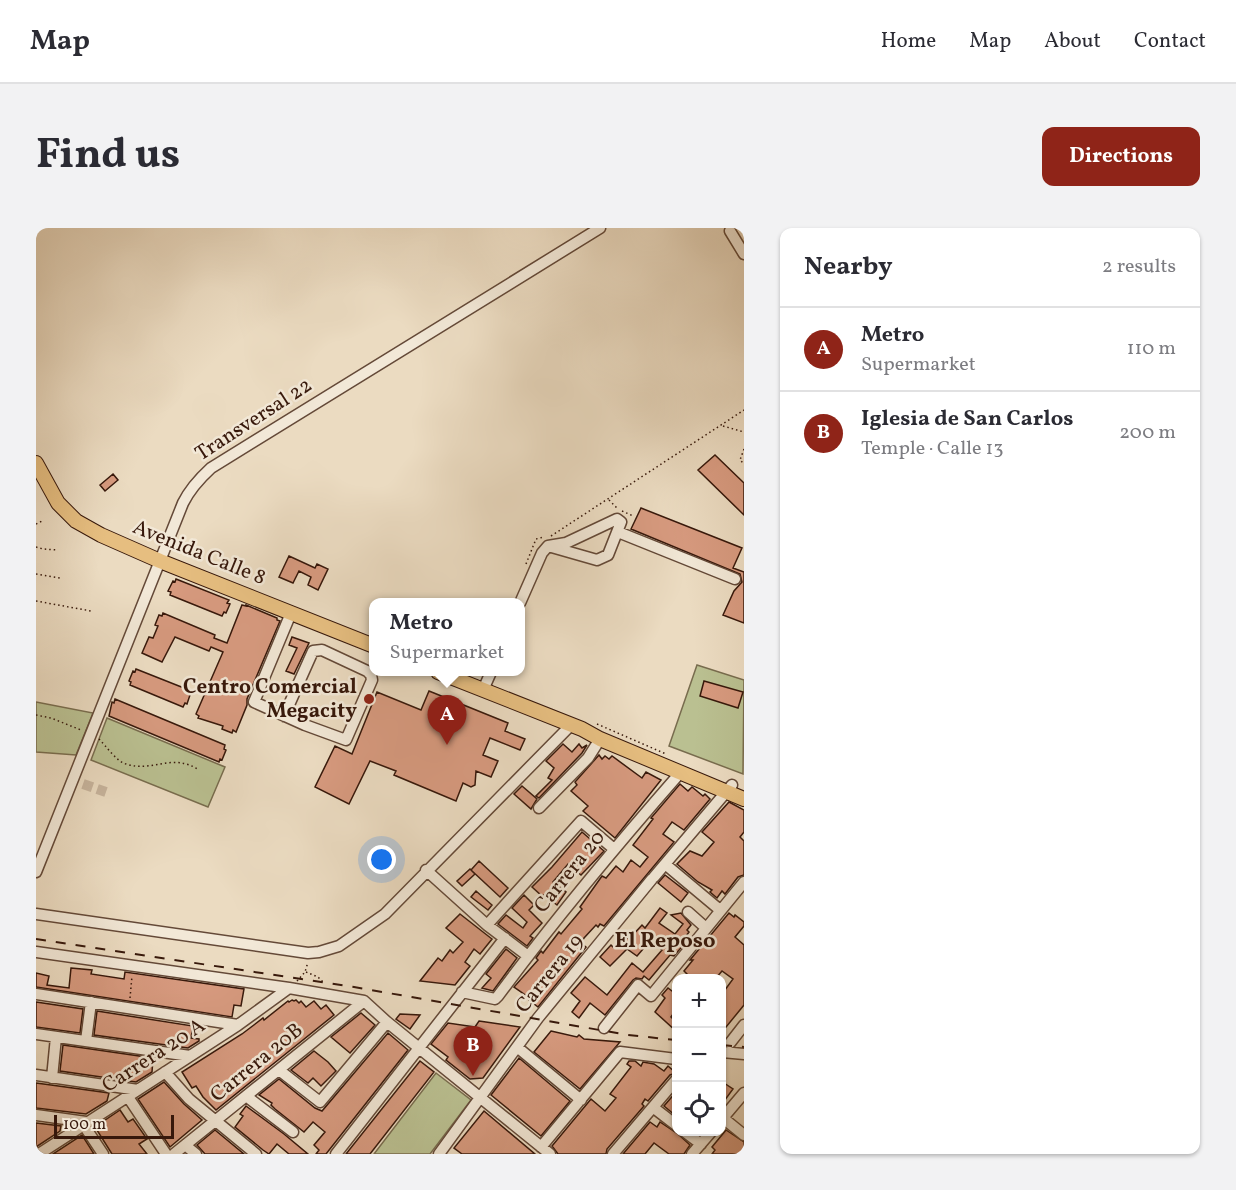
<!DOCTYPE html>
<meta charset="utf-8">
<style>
body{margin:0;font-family:Vollkorn,serif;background:#f2f2f3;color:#2b2b33}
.controls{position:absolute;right:18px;bottom:18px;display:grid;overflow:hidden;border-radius:12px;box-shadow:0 2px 4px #0004}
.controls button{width:54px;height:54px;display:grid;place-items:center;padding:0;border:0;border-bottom:2px solid #e1e1e2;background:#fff;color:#2b2b33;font:30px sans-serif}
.scale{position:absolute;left:18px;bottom:15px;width:120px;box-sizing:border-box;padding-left:6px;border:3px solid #37180b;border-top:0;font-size:16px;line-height:21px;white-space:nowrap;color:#37180b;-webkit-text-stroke:4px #f2e8d7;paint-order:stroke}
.you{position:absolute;left:346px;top:632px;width:21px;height:21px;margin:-15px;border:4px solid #fff;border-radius:50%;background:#1a73e8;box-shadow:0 0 0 9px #1a73e833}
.badge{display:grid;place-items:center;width:39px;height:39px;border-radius:50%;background:#8f2418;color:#fff;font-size:20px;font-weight:700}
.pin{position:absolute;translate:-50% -50px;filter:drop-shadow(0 2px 3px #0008)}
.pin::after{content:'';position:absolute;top:32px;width:21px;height:18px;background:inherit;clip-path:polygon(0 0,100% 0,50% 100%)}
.popup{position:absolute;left:333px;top:370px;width:156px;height:78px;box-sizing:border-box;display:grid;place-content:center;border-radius:12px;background:#fff;filter:drop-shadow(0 2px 4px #0005);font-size:20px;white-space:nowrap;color:#7c7c81}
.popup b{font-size:22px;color:#2b2b33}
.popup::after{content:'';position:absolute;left:50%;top:100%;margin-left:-12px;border:12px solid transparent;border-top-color:#fff}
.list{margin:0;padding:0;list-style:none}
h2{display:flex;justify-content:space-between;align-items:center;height:78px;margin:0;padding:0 24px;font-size:26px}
h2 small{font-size:20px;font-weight:400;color:#7c7c81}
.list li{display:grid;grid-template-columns:39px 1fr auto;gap:18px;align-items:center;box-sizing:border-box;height:84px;padding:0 24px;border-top:2px solid #e1e1e2}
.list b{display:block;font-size:22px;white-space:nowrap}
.list p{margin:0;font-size:20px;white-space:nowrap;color:#7c7c81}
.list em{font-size:20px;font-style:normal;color:#7c7c81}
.icon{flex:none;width:33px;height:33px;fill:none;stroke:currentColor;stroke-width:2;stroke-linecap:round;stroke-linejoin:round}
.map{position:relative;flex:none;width:708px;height:926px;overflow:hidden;border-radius:12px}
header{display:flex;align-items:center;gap:36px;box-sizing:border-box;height:84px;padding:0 30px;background:#fff;border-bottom:2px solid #e1e1e2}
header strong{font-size:28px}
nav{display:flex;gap:33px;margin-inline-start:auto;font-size:21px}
.intro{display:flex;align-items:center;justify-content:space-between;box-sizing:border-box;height:144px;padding:0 36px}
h1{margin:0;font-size:42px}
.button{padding:15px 27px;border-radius:12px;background:#8f2418;color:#fff;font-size:21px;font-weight:700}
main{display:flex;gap:36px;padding:0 36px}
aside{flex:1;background:#fff;border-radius:12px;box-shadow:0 2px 4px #0004}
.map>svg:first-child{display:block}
</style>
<header>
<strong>Map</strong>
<nav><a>Home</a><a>Map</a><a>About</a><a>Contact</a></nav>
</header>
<div class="intro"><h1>Find us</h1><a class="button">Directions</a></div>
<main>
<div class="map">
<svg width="708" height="926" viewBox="0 0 708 926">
<rect width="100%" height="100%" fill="#ebdbc1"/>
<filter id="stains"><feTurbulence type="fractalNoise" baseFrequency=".00333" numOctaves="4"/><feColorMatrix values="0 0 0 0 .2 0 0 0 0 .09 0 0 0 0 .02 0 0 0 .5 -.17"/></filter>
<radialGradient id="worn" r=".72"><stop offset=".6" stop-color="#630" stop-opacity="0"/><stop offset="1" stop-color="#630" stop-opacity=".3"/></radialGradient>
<path fill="#bac091" stroke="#786c4e" stroke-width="1.5" d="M661 437 708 452 707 546 633 518Z
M0 474 57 485 40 527 0 524Z
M71 490 189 539 172 579 55 532Z
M400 845 435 872 394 926H338Z"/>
<path fill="#d79a7f" stroke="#37180b" stroke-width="1.5" d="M679 227 708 255V287L662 242Z
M77 246 82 252 69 263 64 257Z
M605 280 706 320 697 340 708 344V395L687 387 698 363 706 354 704 346 595 301Z
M253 328 279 340 281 336 292 341 282 362 272 357 275 349 263 343 257 355 243 349Z
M140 351 193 372 191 375 194 376 190 385 188 384 186 388 134 367 135 364 132 363 137 353 139 354Z
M206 377 210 378V377L241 390V392L244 393 211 471V477L200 504 197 502 196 505 186 501 187 498 184 497 162 490 163 488 160 486 187 424 175 419 173 423 139 409 126 434 106 425 113 409 117 410 122 398 119 397 123 387 126 388 127 385 179 407 178 410 191 415Z
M256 409 273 415 258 446 250 443 261 420 253 417Z
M100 441 153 462 152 466 154 467 151 476 149 475 147 479 94 457 95 454 93 453 97 443 99 444Z
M668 453 707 464 702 480 664 468Z
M393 463 472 495 469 503 489 511 484 522 454 510 447 527 462 533 455 549 440 543 439 557 435 559 427 555 420 573 358 547 360 543 334 533 313 576 279 559 299 518 316 526 341 464 385 482Z
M79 471 189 517 188 521 190 522 186 532 184 531 183 534 73 488 76 474 78 475Z
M527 516 536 524 543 516 546 520 551 517 546 525 503 570 500 568 516 552 512 550 518 540 510 533Z
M563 527 566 531 569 528 573 531 576 528 606 550 610 544 625 552 579 610 547 583 552 578 535 563 541 557 539 554Z
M644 556 652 563 656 559 667 568 669 566 674 571 648 602 636 594 627 606 638 614 568 698 564 696 562 699 560 697 548 710 545 715 550 719 502 779 493 772 495 771 478 759 502 732 500 730 505 723 507 725 523 704 525 706 546 681 544 679 566 648 570 650 580 638 587 644 595 632 604 639 612 629 597 617 617 591 615 590Z
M486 558 501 571 495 581 478 566Z
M693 574 708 582V604L704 609 708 613V647L702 649 689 666 686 663 681 670 674 664 676 662 662 654 641 636 654 623 666 628 678 614 666 604Z
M546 604 568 623 545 647 532 636 517 654 530 664 521 677 508 667 506 668 496 659 516 639Z
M443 633 472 660 464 669 435 642Z
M434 641 439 646 426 658 421 653Z
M629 647 652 665 645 674 622 655Z
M440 663 456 677 452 682 435 669Z
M488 667 498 677 493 682 506 695 494 708 497 710 491 718 462 696 470 687 487 700 491 694 476 680Z
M624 680 631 685 623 695 639 706 647 696 635 687 645 685 655 697 651 702 653 704 647 712 650 714 638 728 634 727 613 752 608 748 606 751 600 750 597 752 569 787 554 775 543 790 536 784 544 773 535 765 549 749 571 767 596 735 607 744 626 722 616 713H614L601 728 591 721 574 738 564 729 575 717 578 720 582 715 585 717 592 709 594 710 606 697 609 700Z
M693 685 698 689 699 687 708 694V698L699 709 708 717V777L686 804V790L689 785 686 781V766L697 751 686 743 680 750H647L651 746 648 743 657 732H654Z
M424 686 456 711 444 726 438 721 429 734 434 738 419 757 384 753 402 730 406 733 414 722 417 725 427 714 410 700Z
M470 721 481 730 457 763 446 760 455 750 450 746Z
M35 740 56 742 55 746 88 751 89 744 208 761 205 778 198 777 196 789 0 759V745L13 748 11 757 33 760Z
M640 758V782L635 789 640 794V803L619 784 629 770 626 767 632 760 636 763Z
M256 772 258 773 260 772 263 775 265 773 270 779 278 773 285 781 290 777 298 787 180 882 167 869 160 858 156 860 146 844 206 806 227 790 228 792 252 773 253 774Z
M0 774 47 781 44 805 0 799Z
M61 783 157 798 155 810 163 811V813L152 820 58 807Z
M325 785 339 797 314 825 295 809Z
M364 786 384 787 374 801 360 791Z
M443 793 484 799 447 850 434 851 410 832 412 829 395 816 412 795 439 799Z
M515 803 541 809 543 807 548 811 584 814 544 861 498 824Z
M352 805 372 822 290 926H280L283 922 278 917 289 904 277 894 268 904 239 881 235 877 236 875 223 867 243 851 279 880 286 883Z
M27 817 117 830 116 844 100 854 24 843Z
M278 823 292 834 300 843 285 858 277 850 272 855 255 842Z
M483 830 534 873 505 908 455 867Z
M384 833 398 844 334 926H310Z
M593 833H599L605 838 607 834 618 836 628 843 632 838 640 845 634 847 612 873 609 871 606 876 608 878 571 921 570 926H522L516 918 555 871 569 883 580 870 574 866 595 839 591 836Z
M128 854 148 876 166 892 134 919 102 871Z
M0 855 15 857 73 865 71 873 50 886 0 880Z
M688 855 697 861 686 876V860Z
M640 864V888L628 878Z
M210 878 248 906 272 926H253L241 916 233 926 227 922 199 899 207 888 204 886Z
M84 882 92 894 97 891 111 911 103 916 111 926H76L59 899Z
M448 883 499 926H426L418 920Z
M614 894 621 899 624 894 642 906 654 917 648 926H633L618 915 609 926H587Z
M0 895 25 898 24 903 0 919Z
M179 902 208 926H169L161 917Z
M690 902 708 914V926H676L679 922 676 919Z
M46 907 58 926H17Z"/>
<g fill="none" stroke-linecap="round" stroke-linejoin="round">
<path stroke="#c7b49d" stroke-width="10" stroke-dasharray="10 5" stroke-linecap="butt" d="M47 556 70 564"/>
<g stroke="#644938" stroke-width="13">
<path id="minor" d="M694 3 708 26
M582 304 699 351
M484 375 506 325 512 318 530 315 581 291 585 294 572 327 561 332 512 318
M447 462 455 444
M248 488 277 423 286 422 331 443 335 447 336 452 310 512 269 497 218 474 255 385
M503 580 552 530 564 511
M629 636 684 682
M390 642 451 697 492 728
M0 644 147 275C154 261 163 251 175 240L564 0
M618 649 696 557
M652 684 670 700
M0 686 272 725 283 724 303 718 349 686 535 497
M451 697 545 593 578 621
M0 724 253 760 328 773
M426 764 459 771 462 768C519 691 581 617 644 545
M0 766 202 797
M328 773 351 794 514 926
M568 800 602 757 615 768 708 654
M0 806 154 828
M50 813 55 774
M694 815 708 797
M481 819 545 872
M686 824 708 826
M243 842 284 874 351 794
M129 844 153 871 220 926
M0 847 102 862
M16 850 20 809
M210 868 257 904
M92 869 130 926
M618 880 640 897
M0 887 50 894
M687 890 708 907
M686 891 708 865
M47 896 67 926
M649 904 665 916
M149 917 160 926
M505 919 584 824 640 831
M3 926 202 797 253 760
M138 926 328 773
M300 926 469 710
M403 926 502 790 616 651
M577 926 640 852
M656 926 675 904"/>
</g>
<g stroke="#37180b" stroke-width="16">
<path id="major" d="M0 235 22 275 40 293 65 307 124 333 338 418
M402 444 546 501 564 511 708 571"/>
</g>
<path stroke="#37180b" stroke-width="1.5" stroke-dasharray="1.5 3" stroke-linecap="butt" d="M687 198 708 204
M708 221 704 232 708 236
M573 272 582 281
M586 283 595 287 593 289
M0 296 6 293
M515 308 708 182
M0 319 7 321 21 322
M490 336 500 311 508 309
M0 346 24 350
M0 373 55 383
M0 487 15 490 45 502
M561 496 630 526
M63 511C71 519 80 533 90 536 116 545 136 524 163 542
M270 744 282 749 288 755
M261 753 269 744 272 734
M94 770 96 748"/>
<use href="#minor" stroke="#f2e8d7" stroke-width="10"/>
<use href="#major" stroke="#e6be80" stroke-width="14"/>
<path stroke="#37180b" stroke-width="2" stroke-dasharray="10 10" stroke-linecap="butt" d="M0 711 318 759 592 807 640 812
M686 817 708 819"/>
</g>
<circle fill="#8f2418" stroke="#f2e8d7" stroke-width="2" cx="333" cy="471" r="6"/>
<g text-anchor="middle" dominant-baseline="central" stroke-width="5" stroke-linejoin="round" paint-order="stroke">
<g font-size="21" fill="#37180b" stroke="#f2e8d7">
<text transform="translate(218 192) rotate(-33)">Transversal 22</text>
<text transform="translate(163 325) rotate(22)">Avenida Calle 8</text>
<text transform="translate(534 644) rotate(-51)">Carrera 20</text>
<text transform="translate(514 746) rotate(-51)">Carrera 19</text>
<text transform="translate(118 828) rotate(-33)">Carrera 20 A</text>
<text transform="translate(221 835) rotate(-39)">Carrera 20B</text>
</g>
<g font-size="21" font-weight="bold" fill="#37180b" stroke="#f2e8d7" text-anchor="end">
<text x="321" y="459">Centro Comercial<tspan x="321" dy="24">Megacity</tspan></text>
</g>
<g font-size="22" font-weight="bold" fill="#37180b" stroke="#f2e8d7">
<text x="629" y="713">El Reposo</text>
</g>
</g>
<rect width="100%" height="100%" filter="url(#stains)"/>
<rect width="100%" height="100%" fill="url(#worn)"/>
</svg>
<div class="controls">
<button>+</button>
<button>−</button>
<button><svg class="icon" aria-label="locate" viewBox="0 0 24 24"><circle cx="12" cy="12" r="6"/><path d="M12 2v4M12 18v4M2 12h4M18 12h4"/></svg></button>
</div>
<div class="scale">100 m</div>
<div class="you"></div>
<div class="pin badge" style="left:411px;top:517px">A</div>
<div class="popup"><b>Metro</b>Supermarket</div>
<div class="pin badge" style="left:437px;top:848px">B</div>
</div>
<aside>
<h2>Nearby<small>2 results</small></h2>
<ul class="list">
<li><span class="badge">A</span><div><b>Metro</b><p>Supermarket</p></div><em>110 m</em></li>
<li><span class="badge">B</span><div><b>Iglesia de San Carlos</b><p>Temple · Calle 13</p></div><em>200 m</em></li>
</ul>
</aside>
</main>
